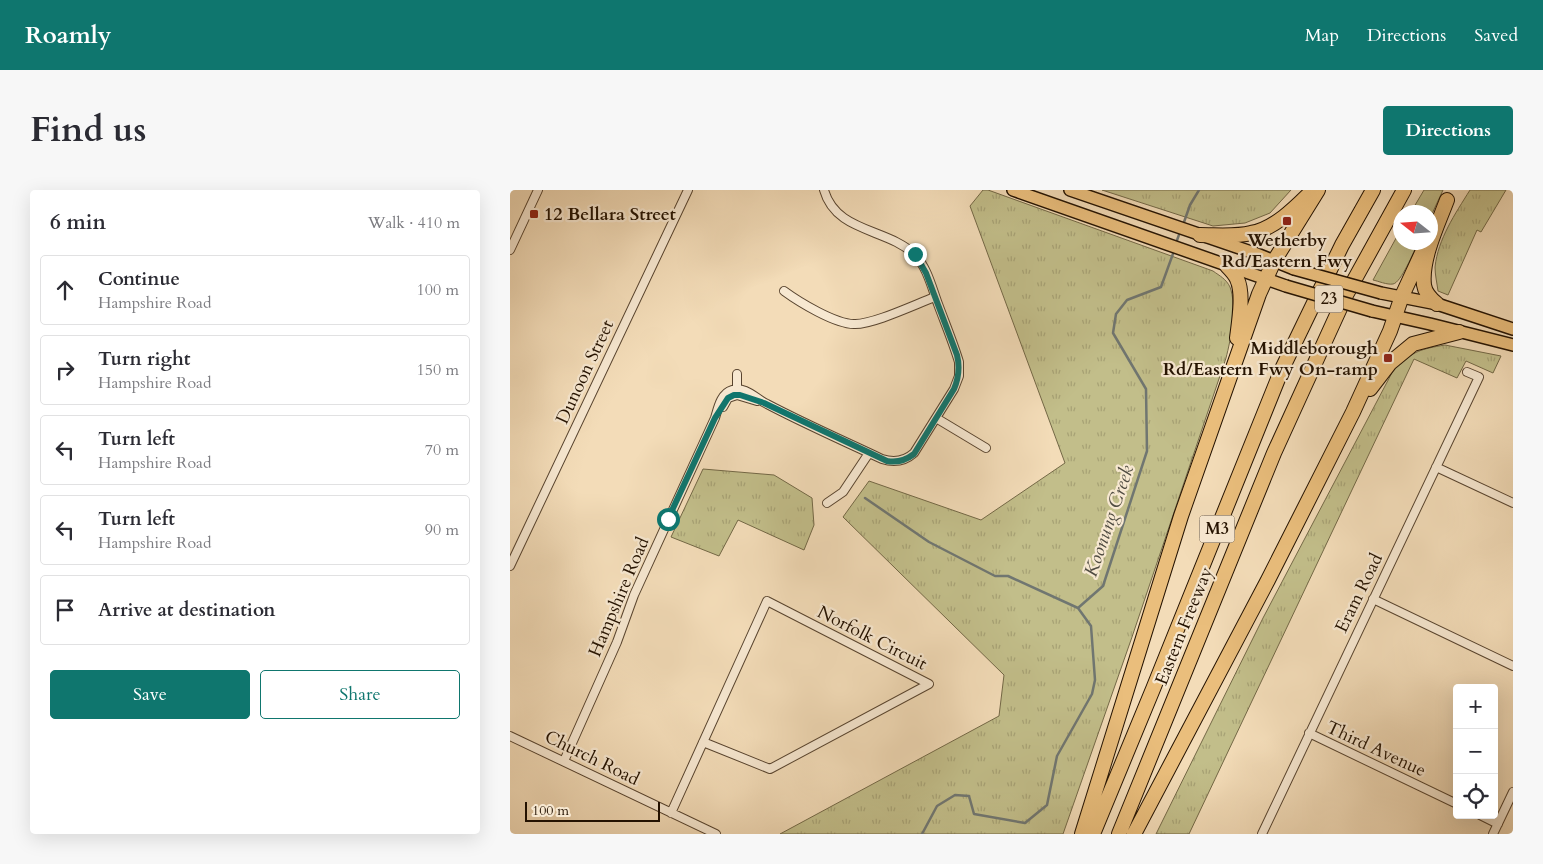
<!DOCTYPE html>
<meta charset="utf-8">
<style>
body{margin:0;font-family:Cardo,serif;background:#f7f7f7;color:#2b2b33}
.controls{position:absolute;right:15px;bottom:15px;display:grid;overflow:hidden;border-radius:5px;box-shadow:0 5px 20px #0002}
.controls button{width:45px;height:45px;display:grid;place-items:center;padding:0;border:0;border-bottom:1px solid #e1e1e2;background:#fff;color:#2b2b33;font:25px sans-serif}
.compass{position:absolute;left:883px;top:15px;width:45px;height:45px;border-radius:50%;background:#fff;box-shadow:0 5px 20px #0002;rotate:287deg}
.scale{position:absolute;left:15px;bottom:12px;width:135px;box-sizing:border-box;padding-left:5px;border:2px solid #241201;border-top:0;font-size:14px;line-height:18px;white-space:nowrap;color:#241201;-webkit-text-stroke:4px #f7e8d1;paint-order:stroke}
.stop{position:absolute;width:15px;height:15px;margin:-11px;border:4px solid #0f766e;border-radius:50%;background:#fff}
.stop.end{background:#0f766e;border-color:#fff;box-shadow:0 1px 5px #0008}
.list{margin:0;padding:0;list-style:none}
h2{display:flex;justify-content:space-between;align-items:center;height:65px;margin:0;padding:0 20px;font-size:21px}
h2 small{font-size:16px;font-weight:400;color:#7c7c81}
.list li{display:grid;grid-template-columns:32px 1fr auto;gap:15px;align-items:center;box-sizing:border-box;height:70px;margin:0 10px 10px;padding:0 10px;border:1px solid #e1e1e2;border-radius:5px}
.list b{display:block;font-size:19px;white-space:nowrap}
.list p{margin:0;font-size:16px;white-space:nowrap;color:#7c7c81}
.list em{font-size:16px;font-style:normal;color:#7c7c81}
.actions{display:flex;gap:10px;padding:15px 20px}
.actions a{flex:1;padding:11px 0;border:1px solid #0f766e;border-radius:5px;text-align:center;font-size:18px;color:#0f766e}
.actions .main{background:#0f766e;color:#fff}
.icon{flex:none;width:28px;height:28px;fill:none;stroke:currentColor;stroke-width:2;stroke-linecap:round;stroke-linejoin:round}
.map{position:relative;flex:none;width:1003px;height:644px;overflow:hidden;border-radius:5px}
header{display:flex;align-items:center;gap:30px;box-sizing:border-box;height:70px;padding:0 25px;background:#0f766e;color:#fff}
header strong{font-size:24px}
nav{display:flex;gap:28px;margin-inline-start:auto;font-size:18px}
.intro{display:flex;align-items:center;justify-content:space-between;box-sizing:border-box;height:120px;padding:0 30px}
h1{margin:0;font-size:35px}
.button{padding:12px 22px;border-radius:5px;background:#0f766e;color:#fff;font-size:18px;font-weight:700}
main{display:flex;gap:30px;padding:0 30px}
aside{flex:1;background:#fff;border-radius:5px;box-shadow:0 5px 20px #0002}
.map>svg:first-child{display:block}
</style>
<header>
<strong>Roamly</strong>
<nav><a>Map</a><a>Directions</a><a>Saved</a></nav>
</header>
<div class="intro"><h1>Find us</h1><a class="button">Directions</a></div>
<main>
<aside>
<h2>6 min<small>Walk · 410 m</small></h2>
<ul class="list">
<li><svg class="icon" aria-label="ahead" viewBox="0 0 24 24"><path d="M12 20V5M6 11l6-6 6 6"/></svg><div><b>Continue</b><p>Hampshire Road</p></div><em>100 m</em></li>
<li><svg class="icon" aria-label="right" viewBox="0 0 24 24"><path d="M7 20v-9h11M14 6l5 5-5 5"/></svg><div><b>Turn right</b><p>Hampshire Road</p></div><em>150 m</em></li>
<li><svg class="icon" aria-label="left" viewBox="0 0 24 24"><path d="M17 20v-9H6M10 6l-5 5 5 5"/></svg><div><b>Turn left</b><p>Hampshire Road</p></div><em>70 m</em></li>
<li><svg class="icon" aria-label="left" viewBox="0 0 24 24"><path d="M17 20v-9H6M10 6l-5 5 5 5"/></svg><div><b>Turn left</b><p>Hampshire Road</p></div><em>90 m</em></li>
<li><svg class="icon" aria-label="arrive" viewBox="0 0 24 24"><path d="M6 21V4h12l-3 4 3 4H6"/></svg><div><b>Arrive at destination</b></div></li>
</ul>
<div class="actions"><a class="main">Save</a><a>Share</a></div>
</aside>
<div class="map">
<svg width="1003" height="644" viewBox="0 0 1003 644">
<defs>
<pattern id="park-tufts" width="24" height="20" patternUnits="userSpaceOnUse" patternTransform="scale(1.25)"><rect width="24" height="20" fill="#c2be8a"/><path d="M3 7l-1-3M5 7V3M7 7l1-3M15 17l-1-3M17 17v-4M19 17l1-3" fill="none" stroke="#a7a275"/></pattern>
</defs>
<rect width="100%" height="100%" fill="#f3dcb8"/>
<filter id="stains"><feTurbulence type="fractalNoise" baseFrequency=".004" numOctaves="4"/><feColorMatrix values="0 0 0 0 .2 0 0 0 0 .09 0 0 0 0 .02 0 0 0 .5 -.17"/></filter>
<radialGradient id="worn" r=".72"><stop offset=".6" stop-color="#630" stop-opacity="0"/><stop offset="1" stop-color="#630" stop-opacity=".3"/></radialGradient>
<path fill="#c2be8a" stroke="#736846" d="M914 0H933L921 26V22H901Z
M890 41 891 52 908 53C904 61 891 93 883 94 877 95 868 91 863 90Z"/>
<path fill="url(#park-tufts)" stroke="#736846" d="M473 0H478L703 81C710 86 716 89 720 97 727 116 721 149 716 168L622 447 553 644H270L489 526 494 485 333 327 359 291 471 330 555 273 460 16Z
M592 0H781L760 23 735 33 703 36Z
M960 0H996L971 42 967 40 938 105 928 101C927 93 925 85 925 77 928 49 945 24 960 0Z
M935 155 991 166 983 183 956 171 947 188 904 169 679 644H646L753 428 885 177C904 161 911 159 935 155Z
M193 279 264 285 302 308 304 335 294 360 228 330 209 366 161 347Z"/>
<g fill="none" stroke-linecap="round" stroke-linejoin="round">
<path stroke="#707671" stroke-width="2.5" d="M673 35 680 15 689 0
M666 53 670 42
M355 308 419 352 485 386H498L568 418
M412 644 427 616 445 605 459 606 464 624 515 633 537 615 547 566 582 504 585 490 581 436 568 418 593 396 637 261 636 199 603 143 606 124 617 110 651 97 664 61"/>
<g stroke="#58442f" stroke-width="10">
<path id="minor" d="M0 60 28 0
M274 101C289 112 325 134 344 134 362 135 406 114 425 107
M227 184V203
M213 217 218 208 227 205 247 211
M426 228 476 258
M926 277 1003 313
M317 313 333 302 359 263
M0 376 178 0
M863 409 1003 476
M799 543 947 614
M0 546 206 644
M54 571 107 452 124 405 205 228C208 218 211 203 222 200 236 196 246 209 257 214 295 234 334 251 372 269 384 273 395 271 404 263L444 199 449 186V172C443 152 435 133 428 114 422 98 417 77 405 65 378 38 326 43 314 0
M161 623 257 411 419 494 260 579 193 552
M970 625 988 634
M752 644 969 187 957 182
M983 644 1003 602"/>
</g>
<g stroke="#241201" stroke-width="14">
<path id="primary" d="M503 0 776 96
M560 0 747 64 784 79
M871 103 927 114 1003 139
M862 121 920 134 1003 155"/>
</g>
<g stroke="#241201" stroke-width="16">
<path id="motorway" d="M690 45C707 45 725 47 741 43 764 39 785 18 801 2
M717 76C721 80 725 84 727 89 734 103 729 132 727 148
M927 114C921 109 915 103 914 95 911 69 928 34 937 10
M860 199 880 173 903 154 949 142
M572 644 671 326 749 104 764 71 808 0
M583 644 643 499 772 179 832 55 863 0
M609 644 764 263 836 105 894 0
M624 644 758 390 843 222 880 141 892 106 917 52"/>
</g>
<use href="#minor" stroke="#f7e8d1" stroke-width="8"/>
<use href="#primary" stroke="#eabe7c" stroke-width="11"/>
<use href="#motorway" stroke="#eabe7c" stroke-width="14"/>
<g stroke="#241201" stroke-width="14" stroke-linecap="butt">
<path id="primary-bridge" d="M784 79 871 103
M776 96 862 121"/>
</g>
<use href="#primary-bridge" stroke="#eabe7c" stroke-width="11"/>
</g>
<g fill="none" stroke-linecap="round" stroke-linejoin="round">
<path stroke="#0f766e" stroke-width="6" d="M158 329 205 228 218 208 224 205H230L254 213 377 271C387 273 396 270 404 264L444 199C449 187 450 177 447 165L416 83 405 64"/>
</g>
<g fill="#8f2418" stroke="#f7e8d1" stroke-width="2">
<rect x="19" y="19" width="10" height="10" rx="2.5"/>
<rect x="772" y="26" width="10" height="10" rx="2.5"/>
<rect x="873" y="163" width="10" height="10" rx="2.5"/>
</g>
<g text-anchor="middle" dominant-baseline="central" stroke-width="4.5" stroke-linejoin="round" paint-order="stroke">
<g fill="#f7e8d1" stroke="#63523f" stroke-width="1">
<rect x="805" y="95.5" width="28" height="27" rx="4"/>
<rect x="689.5" y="325.5" width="35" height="27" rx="4"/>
</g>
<g font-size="16" font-weight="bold" fill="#241201">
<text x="819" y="109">23</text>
<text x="707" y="339">M3</text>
</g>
<g font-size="18" font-weight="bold" fill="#241201" stroke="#f7e8d1" text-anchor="start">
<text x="34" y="24">12 Bellara Street</text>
<text x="777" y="50" text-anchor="middle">Wetherby<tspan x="777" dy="21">Rd/Eastern Fwy</tspan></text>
<text x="868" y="158" text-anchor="end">Middleborough<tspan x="868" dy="21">Rd/Eastern Fwy On-ramp</tspan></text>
</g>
<g font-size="18" fill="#241201" stroke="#f7e8d1">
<text transform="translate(75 182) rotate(-65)">Dunoon Street</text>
<text transform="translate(849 403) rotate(-64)">Eram Road</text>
<text transform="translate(109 407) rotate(-67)">Hampshire Road</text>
<text transform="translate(674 436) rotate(-68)">Eastern Freeway</text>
<text transform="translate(362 448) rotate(27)">Norfolk Circuit</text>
<text transform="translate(866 559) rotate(25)">Third Avenue</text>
<text transform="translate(82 568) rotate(26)">Church Road</text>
</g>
<g font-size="19" font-style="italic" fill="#504c42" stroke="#f7e8d1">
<text transform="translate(599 331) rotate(-71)">Koonung Creek</text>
</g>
</g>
<rect width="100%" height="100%" filter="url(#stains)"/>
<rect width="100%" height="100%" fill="url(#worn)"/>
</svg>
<div class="controls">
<button>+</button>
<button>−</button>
<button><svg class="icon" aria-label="locate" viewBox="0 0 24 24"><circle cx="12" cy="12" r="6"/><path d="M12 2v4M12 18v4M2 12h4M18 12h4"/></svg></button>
</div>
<svg class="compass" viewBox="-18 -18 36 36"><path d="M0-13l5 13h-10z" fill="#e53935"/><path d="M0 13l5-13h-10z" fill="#7c7c81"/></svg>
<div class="scale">100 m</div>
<div class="stop" style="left:158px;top:329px"></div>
<div class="stop end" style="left:405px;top:64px"></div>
</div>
</main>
